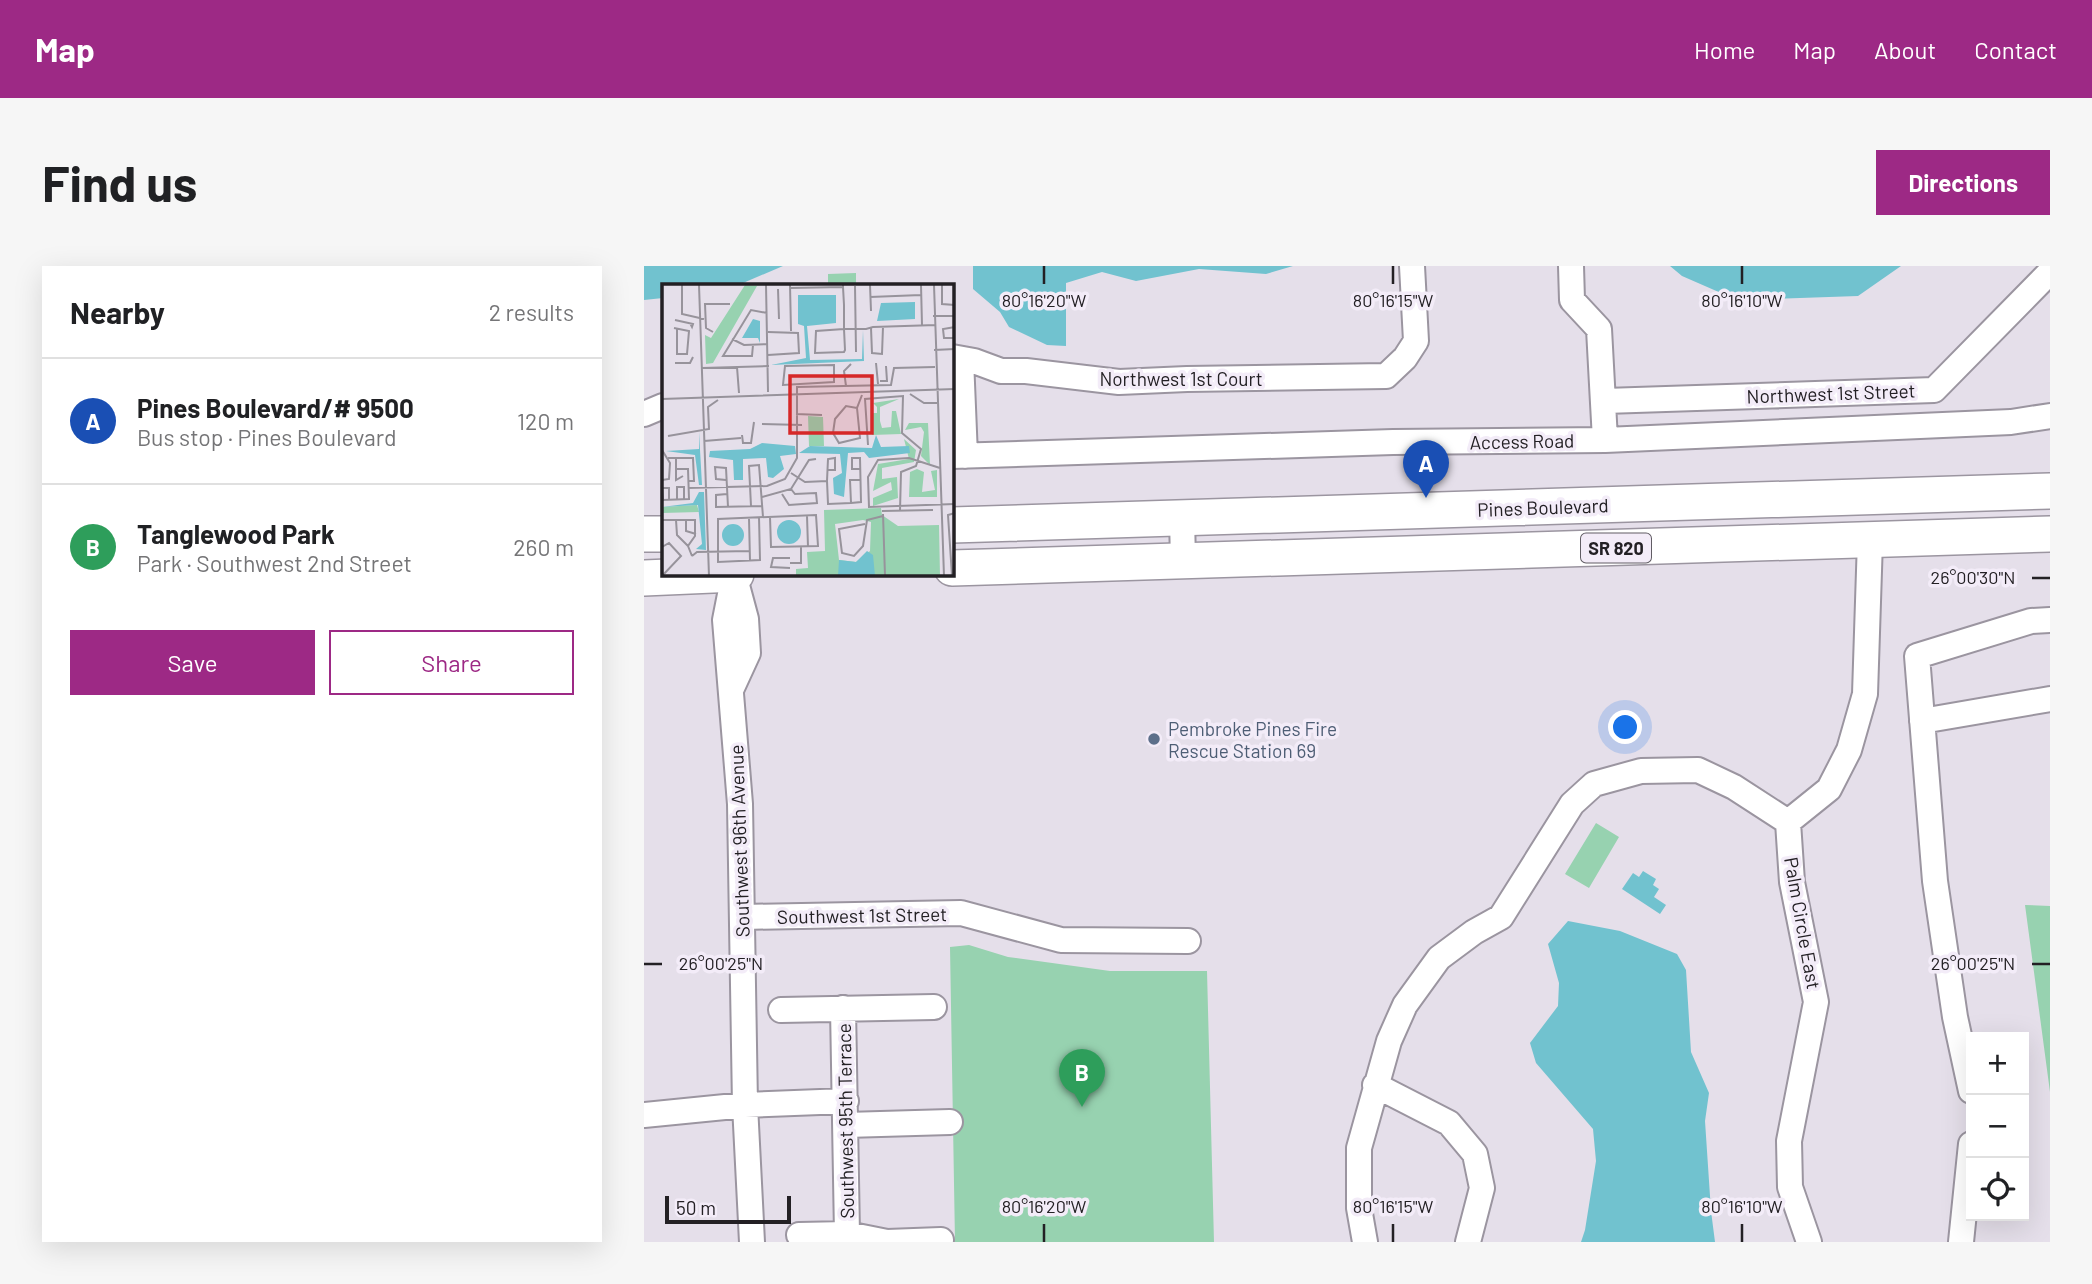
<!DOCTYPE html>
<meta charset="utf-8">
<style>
body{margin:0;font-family:Barlow,sans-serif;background:#f6f6f6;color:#202124}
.controls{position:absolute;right:21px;bottom:21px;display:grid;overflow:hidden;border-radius:0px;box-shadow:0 7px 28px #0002}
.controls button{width:63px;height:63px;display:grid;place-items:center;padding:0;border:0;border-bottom:2px solid #e0e0e0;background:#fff;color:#202124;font:35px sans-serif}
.scale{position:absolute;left:21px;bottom:18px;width:126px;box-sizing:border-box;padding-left:7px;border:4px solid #232024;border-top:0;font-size:19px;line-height:24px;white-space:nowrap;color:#232024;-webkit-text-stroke:5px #f3ecf8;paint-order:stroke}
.you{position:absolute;left:982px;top:462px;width:24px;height:24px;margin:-18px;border:5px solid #fff;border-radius:50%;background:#1a73e8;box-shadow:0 0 0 10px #1a73e833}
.badge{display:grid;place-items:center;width:46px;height:46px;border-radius:50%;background:#9d2985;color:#fff;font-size:23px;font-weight:700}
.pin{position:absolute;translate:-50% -58px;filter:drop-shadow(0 2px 4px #0008)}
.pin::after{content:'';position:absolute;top:37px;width:24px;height:21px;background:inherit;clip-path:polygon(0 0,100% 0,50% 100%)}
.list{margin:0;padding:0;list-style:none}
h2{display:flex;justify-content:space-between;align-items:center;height:91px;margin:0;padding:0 28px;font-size:30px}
h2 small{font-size:23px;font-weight:400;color:#757577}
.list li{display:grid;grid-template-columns:46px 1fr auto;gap:21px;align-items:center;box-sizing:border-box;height:126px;padding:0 28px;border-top:2px solid #e0e0e0}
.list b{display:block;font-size:26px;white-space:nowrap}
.list p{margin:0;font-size:23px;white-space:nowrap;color:#757577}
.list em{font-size:23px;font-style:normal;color:#757577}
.actions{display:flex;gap:14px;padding:21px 28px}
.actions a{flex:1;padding:16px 0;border:2px solid #9d2985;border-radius:0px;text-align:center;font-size:24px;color:#9d2985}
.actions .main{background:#9d2985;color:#fff}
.icon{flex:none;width:38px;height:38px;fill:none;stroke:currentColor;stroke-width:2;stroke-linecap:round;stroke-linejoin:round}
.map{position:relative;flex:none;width:1406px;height:976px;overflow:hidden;border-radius:0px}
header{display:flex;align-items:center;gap:42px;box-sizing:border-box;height:98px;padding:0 35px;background:#9d2985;color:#fff}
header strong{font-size:33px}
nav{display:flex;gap:38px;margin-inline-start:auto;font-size:24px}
.intro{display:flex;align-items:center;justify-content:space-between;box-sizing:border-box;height:168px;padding:0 42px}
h1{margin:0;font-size:49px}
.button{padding:18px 32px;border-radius:0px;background:#9d2985;color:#fff;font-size:24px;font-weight:700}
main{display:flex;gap:42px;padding:0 42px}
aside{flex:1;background:#fff;border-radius:0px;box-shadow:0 7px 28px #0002}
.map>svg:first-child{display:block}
</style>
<header>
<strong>Map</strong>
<nav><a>Home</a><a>Map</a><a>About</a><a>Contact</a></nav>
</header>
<div class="intro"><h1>Find us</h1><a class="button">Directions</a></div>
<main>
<aside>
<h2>Nearby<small>2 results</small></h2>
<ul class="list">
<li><span class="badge" style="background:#1a4fb4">A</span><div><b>Pines Boulevard/# 9500</b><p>Bus stop · Pines Boulevard</p></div><em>120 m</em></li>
<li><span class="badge" style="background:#2e9e5b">B</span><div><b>Tanglewood Park</b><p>Park · Southwest 2nd Street</p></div><em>260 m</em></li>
</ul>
<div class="actions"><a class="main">Save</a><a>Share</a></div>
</aside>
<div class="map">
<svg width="1406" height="976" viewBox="0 0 1406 976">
<rect width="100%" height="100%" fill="#e5dfea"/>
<path fill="#97d2b0" d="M212 7V19H184V8Z
M952 557 975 571 945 622 921 608Z
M1381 639 1406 640V826Z
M325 679 364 691 466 705H563L570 976H311L306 681Z"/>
<path fill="#71c2cf" d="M0 0H139L99 17 86 19H19V32L0 34Z
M329 0H649L622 8 555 3 492 15 458 6 422 17V80L403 79 365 61 356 46 329 23Z
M1026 0H1257L1214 30 1093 34 1038 10Z
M999 605 1012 613 1009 619 1015 623 1010 631 1022 639 1016 648 978 623 989 607 995 611Z
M924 655 976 665 1033 688 1042 704 1047 786 1065 827 1061 855 1067 945 1071 976H937L941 964 952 895 949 863 892 797 886 777 914 740 915 717 904 678Z"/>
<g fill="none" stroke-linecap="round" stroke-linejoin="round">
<g stroke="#9b95a0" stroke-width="28">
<path id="minor" d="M927 0 928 34 955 63 961 174
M308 91 330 95 357 105H382L475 116 543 113 742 110 761 92 772 75 768 0
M317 93 321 190
M961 135 1290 124 1406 6
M0 148 19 140
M308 190 749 176 961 174 1367 156 1406 150
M538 252 539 295
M90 308 81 354 96 538 101 839 108 976
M87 424 104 387 102 353 91 312
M1278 455 1406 433
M99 651 317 647 417 674 544 675
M199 742 203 968
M137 744 290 741
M731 819 805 857 831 888 838 922 824 976
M1327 825 1311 751 1291 615 1273 390 1387 355 1406 354
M0 849 101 839 202 835
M202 859 306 856
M155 969 203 968 243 976 297 974
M721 976 715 942V882L745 775 761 739 795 692 830 666 857 651 928 538 950 518 997 505 1054 504 1090 521 1144 556
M1165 976 1146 921 1145 875 1172 736 1148 616 1144 556 1185 523 1205 484 1221 428 1226 274
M1317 976 1327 878"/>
</g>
<g stroke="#9b95a0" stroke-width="38">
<path id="highway" d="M308 259 1406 225
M0 268H19
M308 302 1406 268
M0 312 92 308"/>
</g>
<use href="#minor" stroke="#fff" stroke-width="24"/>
<use href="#highway" stroke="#fff" stroke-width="35"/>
</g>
<path fill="none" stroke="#232024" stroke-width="2.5" d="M400 0V18M749 0V18M1098 0V18M1388 312H1406M0 698H18M1388 698H1406M400 958V976M749 958V976M1098 958V976"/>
<circle fill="#5c6f8a" stroke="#f3ecf8" stroke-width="2.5" cx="510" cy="473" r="7"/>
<g text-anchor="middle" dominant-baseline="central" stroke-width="7" stroke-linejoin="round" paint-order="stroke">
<rect fill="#f3ecf8" stroke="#615d64" stroke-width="2" x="937" y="267.5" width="70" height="29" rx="5"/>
<g font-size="18" font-weight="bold" fill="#232024">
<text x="972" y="282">SR 820</text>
</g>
<g font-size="19" fill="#232024" stroke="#f3ecf8">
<text x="537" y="112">Northwest 1st Court</text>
<text transform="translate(1187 127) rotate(-2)">Northwest 1st Street</text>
<text transform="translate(878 175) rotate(-1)">Access Road</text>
<text transform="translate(899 241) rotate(-2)">Pines Boulevard</text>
<text transform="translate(95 575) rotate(-92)">Southwest 96th Avenue</text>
<text transform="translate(218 649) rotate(-1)">Southwest 1st Street</text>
<text transform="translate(1159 657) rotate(80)">Palm Circle East</text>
<text transform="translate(201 855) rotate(-91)">Southwest 95th Terrace</text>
</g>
<g font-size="19" fill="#4e5e75" stroke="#f3ecf8" text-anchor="start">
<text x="524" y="462">Pembroke Pines Fire<tspan x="524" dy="22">Rescue Station 69</tspan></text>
</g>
</g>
<g transform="translate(18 18)">
<rect width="292" height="292" fill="#e5dfea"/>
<path d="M83 1 103 2H95L51 79 44 80 43 51 49 54ZM237 115 218 123V137L220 144 229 143 230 127H234L239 150 210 151 209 129H215V123L211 119ZM146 132 161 133 162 162H147ZM247 139H266L268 181 259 172 262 148 259 143 243 146ZM242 155 254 166 252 178 220 184V195L235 193 236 214 211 222V214L230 206 229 198 211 207 216 180 247 175ZM255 185 262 188 260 208 273 206 269 187 275 186V213H247L248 188ZM35 221 37 228 0 229V223ZM219 224 220 231 236 242 277 241 278 292H134V285L146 284 145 268 163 267 162 226ZM201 236 209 238 208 267 194 278 177 276 173 240Z" fill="#97d2b0" fill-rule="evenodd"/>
<path d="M136 11H174V39L145 42 148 76 200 75 201 46 202 77 109 81 144 74 142 42 136 40ZM253 18V35L215 37 219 19ZM91 35 98 37V59L96 54H80ZM37 148 40 201H37L33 171 4 167 37 165ZM214 151 219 163 247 162 248 169 207 174 202 168 186 169 182 213 172 210 171 194 180 189 178 170 137 169 148 162 210 164ZM100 159 133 162 134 170 118 172 122 185 111 194 106 193 104 174 81 175V196H72L71 176 47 173 48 167 88 165ZM37 208H42L44 266 34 265 40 260 36 221 0 223 31 219ZM115 248a12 12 0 1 1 24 0a12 12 0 1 1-24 0ZM60 251a11 11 0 1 1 22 0a11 11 0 1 1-22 0ZM205 267 211 271 213 292H176L177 276 194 278Z" fill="#71c2cf"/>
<path fill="none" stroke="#97939b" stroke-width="2" d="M20 1V30L42 35M37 1 47 292M104 1 106 108M128 1 129 47M181 1V3L182 21V45L183 66 182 68 153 69 154 47 182 45H204L211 43 274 41M208 1 209 27M259 1 260 41M272 1 282 292M280 1V20L293 21M193 2 194 68M128 4 181 3M116 5 117 35M208 13 259 11M271 32H293M13 36 31 40 30 43 28 39M293 43 281 45 282 54H293M12 44 27 47 25 70H15V45M209 44 210 69 220 70 221 43M51 48 44 44 43 20H68M106 48 136 49 137 69 106 71M70 55 82 61 106 60M91 61 90 72H61L89 26 105 29M272 66 293 65M13 79H28L31 73M214 79 216 100M172 81V98L121 101 123 82ZM75 83 77 109M40 84 107 82M218 97H225L224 82M184 102 182 87 189 80M248 110 262 119H275M0 115 293 105M195 124 184 122 173 135 171 149 177 159 198 154 195 124 200 111M134 130 160 131M100 140 140 141M80 151 81 159H89L92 138M6 152 47 145 46 123 56 116M42 157 79 154M206 161 203 115 241 112 240 149 259 165 254 182 239 188 238 227M0 166 8 179 7 195 0 196M14 173V196L21 192M6 174H31L32 197H26M278 184 247 174 216 176 206 193 207 223 293 220M166 186H173V174L166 175 165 197 166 220 189 219 199 218 198 174H190V185H198M129 189 143 198 165 197M64 196 54 195 53 183 64 184 66 223M26 204 105 202 123 195 135 174V103L229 101 232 84 273 83M65 210 54 211V223L100 222M120 210 127 221 155 219 154 209 133 210 129 205M100 213 129 205 147 176 154 175M7 216V204H0L1 216 27 215 26 185H14M15 216V203H22V216M189 219 188 196H198M89 222 87 182 97 181 101 233M220 227 271 226M221 230 223 292M145 232 146 263M97 233 98 276 56 278V235L154 231 156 262 109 263 108 233M87 234 88 277M0 236H33V252L26 262 30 272M14 236 15 251 26 262M24 236V247L34 250M203 240 177 245 180 269 192 272 201 262 205 236 221 232M0 263 7 259 19 272 0 292M30 272 35 268 87 267M128 274H111L109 283 128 284M128 279H139V263M290 292 286 231 293 229"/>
<path fill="#d62828" fill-opacity="0.15" stroke="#d62828" stroke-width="3.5" d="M128 92H210V149H128Z"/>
<rect width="292" height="292" fill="none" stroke="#232024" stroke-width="3.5"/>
</g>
<g font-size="18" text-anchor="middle" fill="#232024" stroke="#f3ecf8" stroke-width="7" stroke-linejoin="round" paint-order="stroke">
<text x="400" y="41">80°16'20"W</text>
<text x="749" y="41">80°16'15"W</text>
<text x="1098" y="41">80°16'10"W</text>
<text x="1329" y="318">26°00'30"N</text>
<text x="77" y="704">26°00'25"N</text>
<text x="1329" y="704">26°00'25"N</text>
<text x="400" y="947">80°16'20"W</text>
<text x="749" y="947">80°16'15"W</text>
<text x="1098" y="947">80°16'10"W</text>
</g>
</svg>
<div class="controls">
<button>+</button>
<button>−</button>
<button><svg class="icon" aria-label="locate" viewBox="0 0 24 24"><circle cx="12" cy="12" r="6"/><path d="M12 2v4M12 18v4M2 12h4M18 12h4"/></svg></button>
</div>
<div class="scale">50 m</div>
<div class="you"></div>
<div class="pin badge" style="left:782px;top:232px;background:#1a4fb4">A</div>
<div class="pin badge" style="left:438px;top:841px;background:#2e9e5b">B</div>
</div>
</main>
